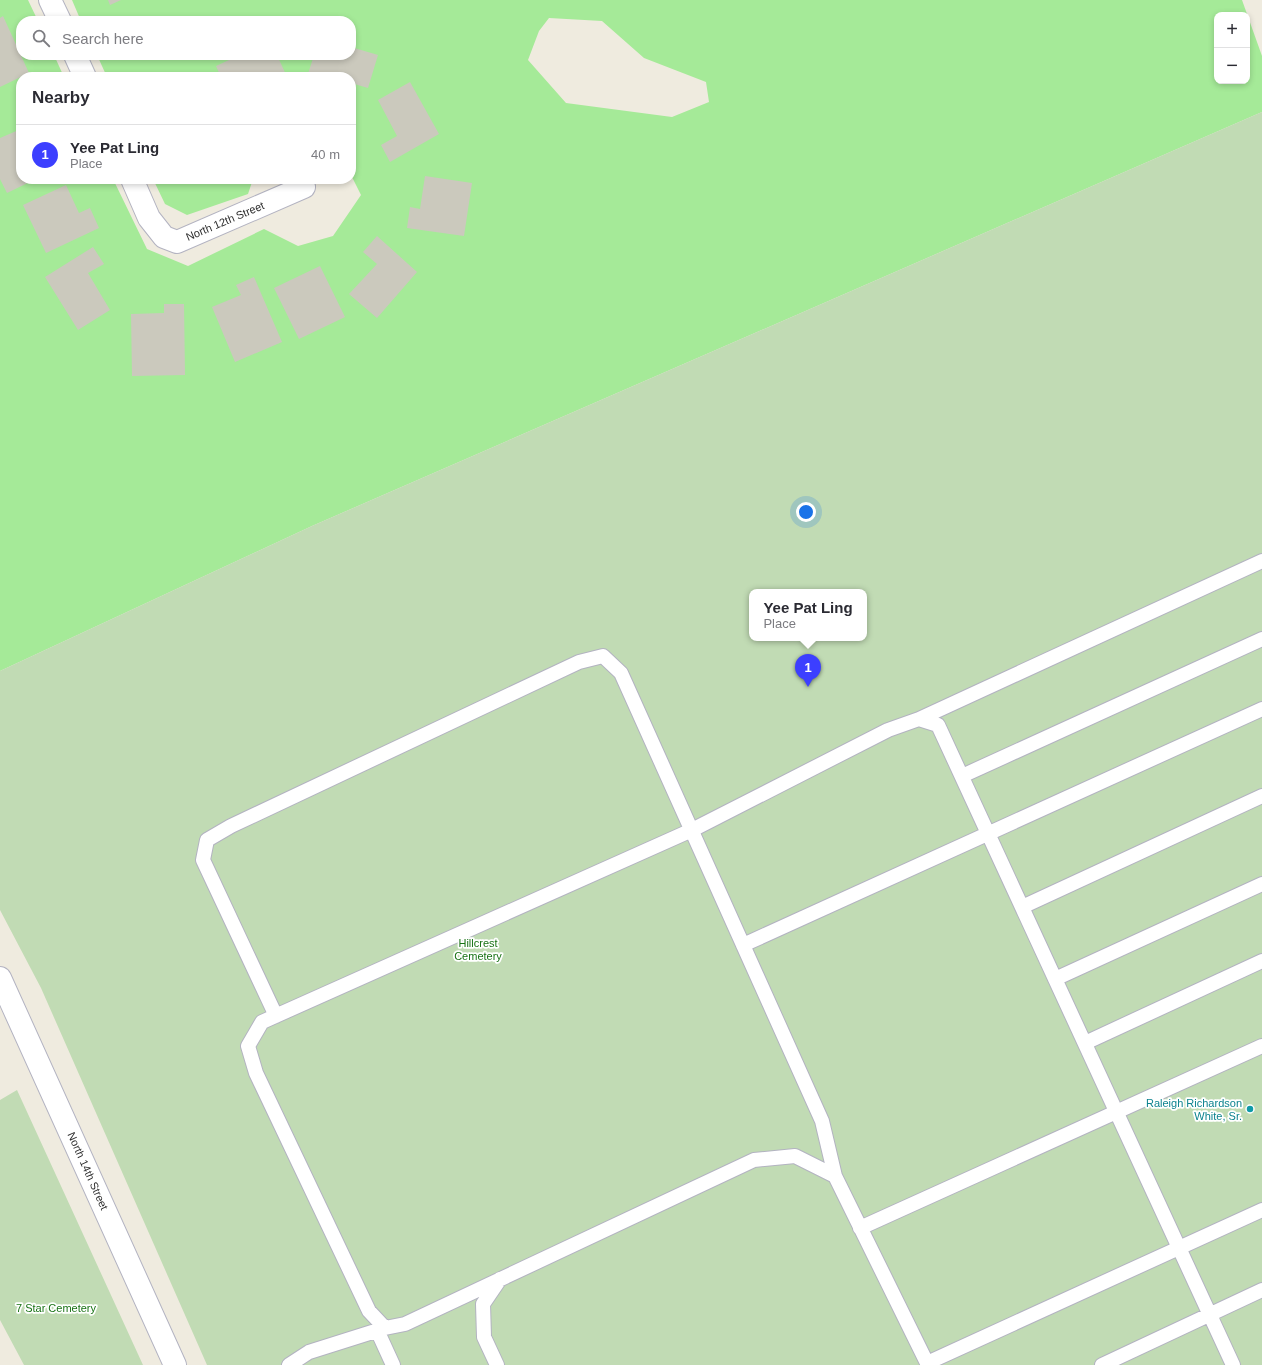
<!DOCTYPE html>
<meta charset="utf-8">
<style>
body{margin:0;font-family:Arial,sans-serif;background:#f7f7f7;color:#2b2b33}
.controls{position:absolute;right:12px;top:12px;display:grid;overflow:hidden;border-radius:8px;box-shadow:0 2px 6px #0003}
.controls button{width:36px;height:36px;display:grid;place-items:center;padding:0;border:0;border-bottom:1px solid #e1e1e2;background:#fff;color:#2b2b33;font:20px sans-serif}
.you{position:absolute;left:806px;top:512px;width:14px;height:14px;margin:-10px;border:3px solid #fff;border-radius:50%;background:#1a73e8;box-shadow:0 0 0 6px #1a73e833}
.badge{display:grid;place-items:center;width:26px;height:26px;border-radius:50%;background:#3c3fff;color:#fff;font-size:13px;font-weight:700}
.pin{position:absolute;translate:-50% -33px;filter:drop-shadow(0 1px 2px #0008)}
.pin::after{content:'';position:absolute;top:21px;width:14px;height:12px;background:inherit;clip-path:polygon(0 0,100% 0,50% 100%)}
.popup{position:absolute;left:749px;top:589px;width:118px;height:52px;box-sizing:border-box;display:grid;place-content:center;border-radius:8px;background:#fff;filter:drop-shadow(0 1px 3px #0005);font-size:13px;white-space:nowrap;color:#7c7c81}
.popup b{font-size:15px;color:#2b2b33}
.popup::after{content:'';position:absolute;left:50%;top:100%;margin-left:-8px;border:8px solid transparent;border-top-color:#fff}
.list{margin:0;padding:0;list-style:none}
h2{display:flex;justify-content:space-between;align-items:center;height:52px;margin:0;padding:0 16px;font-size:17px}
h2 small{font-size:13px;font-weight:400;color:#7c7c81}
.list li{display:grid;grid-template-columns:26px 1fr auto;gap:12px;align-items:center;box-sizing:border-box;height:60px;padding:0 16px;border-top:1px solid #e1e1e2}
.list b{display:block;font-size:15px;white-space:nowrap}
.list p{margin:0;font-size:13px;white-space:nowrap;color:#7c7c81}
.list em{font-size:13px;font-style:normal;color:#7c7c81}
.icon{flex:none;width:22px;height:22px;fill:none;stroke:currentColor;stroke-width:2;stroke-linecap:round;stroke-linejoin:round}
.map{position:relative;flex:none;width:1262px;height:1365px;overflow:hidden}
.search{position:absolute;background:#fff;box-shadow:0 2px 6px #0003;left:16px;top:16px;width:340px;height:44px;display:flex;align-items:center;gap:10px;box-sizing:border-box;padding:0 14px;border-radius:16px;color:#7c7c81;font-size:15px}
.panel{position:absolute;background:#fff;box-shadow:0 2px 6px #0003;left:16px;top:72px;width:340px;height:112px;border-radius:16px}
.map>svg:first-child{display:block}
</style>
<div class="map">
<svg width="1262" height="1365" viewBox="0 0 1262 1365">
<rect width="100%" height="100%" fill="#efebdf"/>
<path fill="#a5ea98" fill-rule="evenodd" d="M0 0H28L38 21H21V55H54L64 77H21V179H113L147 249 188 266 264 229 298 246 333 236 361 195 351 175V77H107L97 55H351V21H81L72 0H1242L1262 56V112L312 526 0 671ZM1217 15H1247V81H1217ZM549 18 602 21 644 58 706 82 709 102 672 117 566 103 528 60 539 31Z
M153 179H253L248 194 187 215 165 204Z"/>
<path fill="#c1dbb4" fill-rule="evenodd" d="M1262 112V1365H207L41 988 0 910V671L312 526ZM752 592H864V638H752Z
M17 1090 143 1365H24L0 1320V1100Z"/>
<path fill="#cbc9bd" d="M108 0H121L110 5Z
M3 16 29 73 0 87V18Z
M351 47 378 55 368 88 351 83V77H307L314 55H351Z
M240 55H277L287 77H221L216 66Z
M410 82 439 134 390 162 381 145 397 136 378 100Z
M21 129V179H36L7 193 0 179V138Z
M425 176 472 183 464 236 407 228 410 207 420 209Z
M66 185 79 213 90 208 99 228 46 253 23 205Z
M377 236 417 272 377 318 349 294 377 264 363 252Z
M93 247 104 264 88 273 110 310 78 330 45 277Z
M320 266 345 317 299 339 274 288Z
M254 277 282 342 235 362 212 307 241 295 236 285Z
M164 304H184L185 375 132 376 131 314 164 313Z"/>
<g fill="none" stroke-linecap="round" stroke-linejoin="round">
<g stroke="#b3b3c1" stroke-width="16">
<path id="lane" d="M919 719 1262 561
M962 776 1262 639
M1022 907 1262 796
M743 945 1262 709
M1055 979 1262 884
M276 1016 203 860 207 840 231 826 579 662 603 656 621 673 822 1121 835 1176
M1085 1043 1262 961
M860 1228 1262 1046
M377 1330 393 1365
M927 1363 1262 1210
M289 1365 309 1352 385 1328
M497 1365 484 1337 483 1304 500 1279
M928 1365 835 1176 795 1156 754 1160 405 1324 385 1328 369 1311 256 1073 248 1046 262 1022 692 830 888 730 919 719 938 725 1233 1365
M1102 1365 1262 1290"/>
</g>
<g stroke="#b3b3c1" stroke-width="24">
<path id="street" d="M50 0 60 21
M75 55 85 77
M132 179 149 218 164 237 177 242 304 187"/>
</g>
<g stroke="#b3b3c1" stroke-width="24">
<path id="secondary" d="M0 978 175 1365"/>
</g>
<use href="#lane" stroke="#fff" stroke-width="14"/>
<use href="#street" stroke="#fff" stroke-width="22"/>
<use href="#secondary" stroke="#fff" stroke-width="22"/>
</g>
<circle fill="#0f9aa8" stroke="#fff" stroke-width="1.5" cx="1250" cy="1109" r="4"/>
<g text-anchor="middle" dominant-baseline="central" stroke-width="3.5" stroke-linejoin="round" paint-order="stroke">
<g font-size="11" fill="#2d2d2d" stroke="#fff">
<text transform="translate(225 221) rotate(-23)">North 12th Street</text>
<text transform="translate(88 1171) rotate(66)">North 14th Street</text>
</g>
<g font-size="11" fill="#187215" stroke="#fff">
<text x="478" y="943">Hillcrest<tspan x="478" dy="13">Cemetery</tspan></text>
<text x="56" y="1308">7 Star Cemetery</text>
</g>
<g font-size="11" fill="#0d838f" stroke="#fff" text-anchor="end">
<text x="1242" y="1103">Raleigh Richardson<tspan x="1242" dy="13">White, Sr.</tspan></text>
</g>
</g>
</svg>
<div class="controls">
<button>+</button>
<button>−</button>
</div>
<div class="you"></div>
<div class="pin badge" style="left:808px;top:687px">1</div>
<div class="popup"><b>Yee Pat Ling</b>Place</div>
<div class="search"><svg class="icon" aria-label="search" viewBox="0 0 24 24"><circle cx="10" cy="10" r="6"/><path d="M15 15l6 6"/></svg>Search here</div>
<section class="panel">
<h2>Nearby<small></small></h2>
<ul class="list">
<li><span class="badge">1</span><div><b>Yee Pat Ling</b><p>Place</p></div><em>40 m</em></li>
</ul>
</section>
</div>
